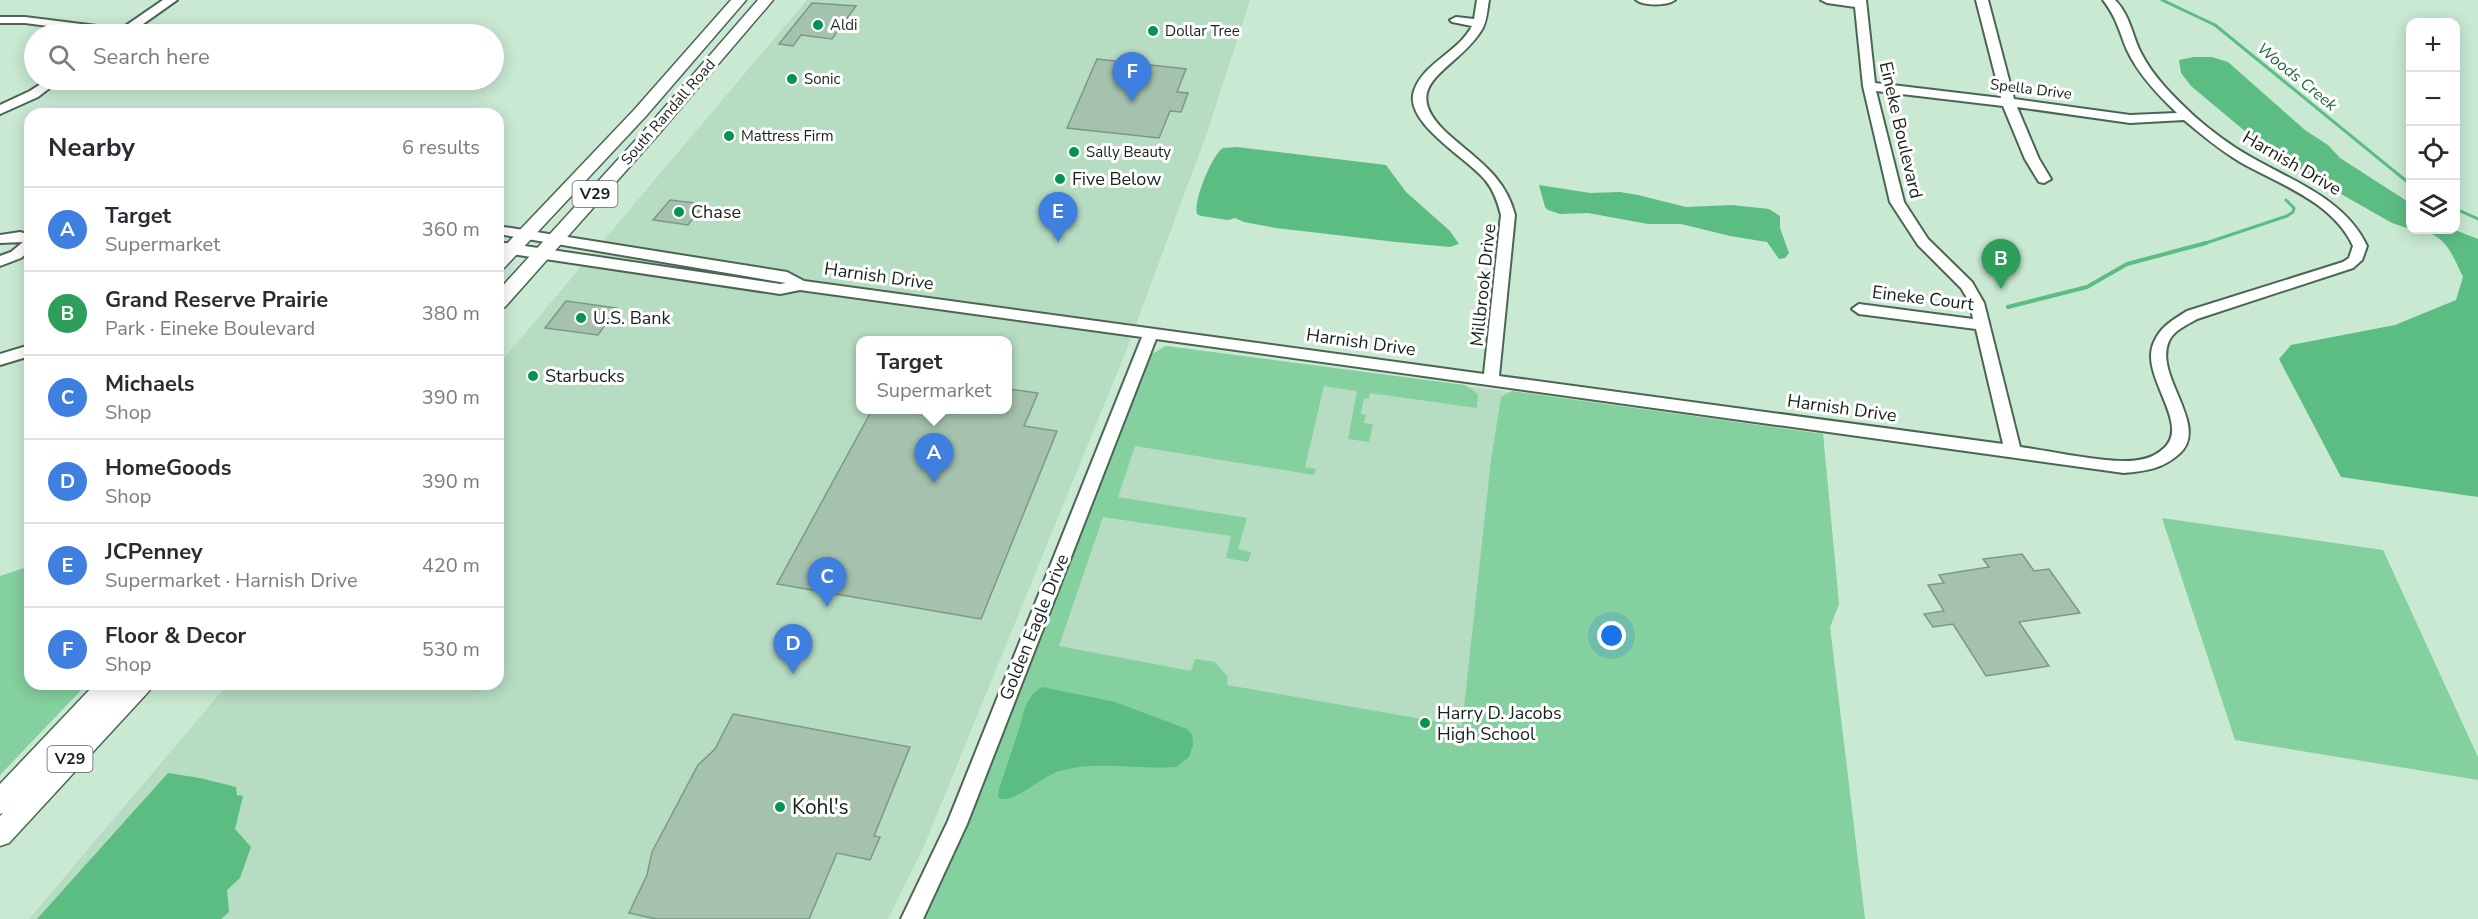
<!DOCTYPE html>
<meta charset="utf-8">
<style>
body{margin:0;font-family:"Nunito Sans",sans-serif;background:#f2f2f3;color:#2b2b33}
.controls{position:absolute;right:18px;top:18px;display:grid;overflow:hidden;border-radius:12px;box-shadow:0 3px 15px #0003}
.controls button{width:54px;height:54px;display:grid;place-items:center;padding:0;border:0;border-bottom:2px solid #e1e1e2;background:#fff;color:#2b2b33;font:30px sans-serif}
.you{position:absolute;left:1612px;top:636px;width:21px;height:21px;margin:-15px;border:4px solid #fff;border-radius:50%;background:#1a73e8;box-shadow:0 0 0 9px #1a73e833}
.badge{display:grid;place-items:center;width:39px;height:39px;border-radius:50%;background:#b45309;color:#fff;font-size:20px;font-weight:700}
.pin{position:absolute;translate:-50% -50px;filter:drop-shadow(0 2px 3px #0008)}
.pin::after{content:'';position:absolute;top:32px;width:21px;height:18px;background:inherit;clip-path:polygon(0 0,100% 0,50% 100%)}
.popup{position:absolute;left:856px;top:336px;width:156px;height:78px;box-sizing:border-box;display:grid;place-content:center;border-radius:12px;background:#fff;filter:drop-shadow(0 2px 4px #0005);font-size:20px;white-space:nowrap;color:#7c7c81}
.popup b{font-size:22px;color:#2b2b33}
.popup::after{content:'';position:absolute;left:50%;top:100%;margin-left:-12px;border:12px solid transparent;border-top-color:#fff}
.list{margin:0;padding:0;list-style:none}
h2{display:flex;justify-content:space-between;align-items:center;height:78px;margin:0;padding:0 24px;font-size:26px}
h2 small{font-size:20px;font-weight:400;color:#7c7c81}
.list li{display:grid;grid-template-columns:39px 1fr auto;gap:18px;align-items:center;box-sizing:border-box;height:84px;padding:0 24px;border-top:2px solid #e1e1e2}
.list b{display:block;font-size:22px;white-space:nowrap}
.list p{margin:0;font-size:20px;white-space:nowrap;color:#7c7c81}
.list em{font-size:20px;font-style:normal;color:#7c7c81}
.icon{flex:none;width:33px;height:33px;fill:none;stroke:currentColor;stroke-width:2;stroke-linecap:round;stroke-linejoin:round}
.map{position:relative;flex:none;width:2478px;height:919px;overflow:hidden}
.search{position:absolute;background:#fff;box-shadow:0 3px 15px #0003;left:24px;top:24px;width:480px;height:66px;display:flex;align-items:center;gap:15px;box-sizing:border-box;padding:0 21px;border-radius:33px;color:#7c7c81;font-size:22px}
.panel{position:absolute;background:#fff;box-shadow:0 3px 15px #0003;left:24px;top:108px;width:480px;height:582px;border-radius:18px}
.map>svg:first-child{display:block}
</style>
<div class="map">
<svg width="2478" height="919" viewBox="0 0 2478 919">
<rect width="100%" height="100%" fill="#c9e9d3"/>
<path fill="#b6dcc2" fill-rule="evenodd" d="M807 0H1250L1207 133 1126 351 924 846 888 919H29L228 684H498V365ZM860 340H1008V410H860Z
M1166 346 1823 434 1839 604 1830 627 1865 919H925L970 820 1148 362 1152 354Z"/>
<path fill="#85d09f" d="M1166 346 1465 385 1478 394 1477 408 1370 393 1369 399 1364 398 1361 414 1366 415 1364 423 1373 424 1369 442 1348 439 1357 391 1324 386 1305 467 1316 469 1314 475 1135 446 1118 497 1247 518 1238 549 1251 552 1248 562 1226 558 1231 536 1103 517 1059 646 1191 671 1195 659 1215 662 1228 677 1227 685 1462 726 1491 460 1501 397 1512 391 1823 434 1839 604 1830 627 1865 919H925L970 820 1148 362 1152 354Z
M2162 518 2383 550 2478 757V780L2235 740Z
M30 566V684H87L0 775V576Z"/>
<path fill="#5cbd82" d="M2194 57H2212L2228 62 2305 130 2328 145 2340 158 2410 203V229L2392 223 2320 182 2258 142 2191 86 2181 73 2179 60Z
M1237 147 1386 165 1406 192 1450 231 1459 244 1450 247 1396 242 1276 228 1244 222 1235 218 1228 220 1201 216 1197 214C1193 201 1212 155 1223 148Z
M1539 185 1590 193 1620 192 1638 195 1686 207 1732 205 1769 209 1780 216V228L1789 253 1785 258 1779 259 1767 242 1730 236 1681 224H1648L1588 213 1560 214 1548 210 1545 207Z
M2414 230H2455L2478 239V497L2341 477 2279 359 2291 345 2395 325 2456 300 2463 277C2451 252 2445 232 2414 230Z
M1042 687 1115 702 1187 729 1192 735 1193 745 1189 757 1176 767C1138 770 1098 760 1060 771 1042 776 1017 801 1002 799L998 797 999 789 1021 723C1023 709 1029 694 1042 687Z
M168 773 200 778 236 787 237 795 243 796 235 829 251 847 240 878 227 890 229 912 221 919H37Z"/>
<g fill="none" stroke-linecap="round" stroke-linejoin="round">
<path stroke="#5cbd82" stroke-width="3" d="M2162 0 2215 25 2410 184
M2456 209 2478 219
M2200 245 2287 216 2293 212 2294 208 2286 200"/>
<path stroke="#5cbd82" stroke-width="4" d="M2008 307 2087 287 2127 264 2206 243"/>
</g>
<path fill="#a4c2ad" stroke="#7c9985" stroke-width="1.5" d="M812 3 856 6 832 39 801 35 793 46 779 44Z
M1097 59 1186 69 1177 92 1188 93 1181 112 1170 111 1159 138 1067 128Z
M670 200 704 204 688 225 653 220Z
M566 301 617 308 598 335 545 328Z
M1008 389 1038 393 1024 426 1057 431 981 619 777 584 872 410H1008Z
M2022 554 2034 571 2049 569 2080 613 2019 622 2049 666 1986 676 1953 624 1933 627 1924 614 1944 611 1928 585 1944 583 1939 575 1989 567 1983 559Z
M733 714 910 747 874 836 880 837 870 860 837 853 809 919H656L629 913 647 875 652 852 698 765 715 749Z"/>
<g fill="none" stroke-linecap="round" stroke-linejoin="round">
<g stroke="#4a6653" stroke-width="4">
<path id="minor" d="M163 0H177L129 34H109L25 23H0V17H25L121 29Z
M1477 0H1489C1487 11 1487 22 1481 31 1455 72 1393 84 1449 135 1477 160 1505 176 1515 215L1499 376 2003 444 1976 329 1859 314 1852 309 1859 304 1973 319 1970 303 1961 288 1918 245 1890 202 1863 86 1855 7 1827 3 1821 0H1866L1875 83 2001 98 1976 0H1988L2014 99 2130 115 2177 113C2158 95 2138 74 2127 50 2119 31 2117 18 2103 0H2115C2130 15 2132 35 2141 53 2153 77 2175 98 2194 116 2211 131 2230 145 2249 156 2292 181 2345 199 2367 246L2362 260 2353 268 2197 319C2187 325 2174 330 2169 341 2153 376 2211 426 2179 454 2162 469 2146 471 2124 473L1156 339 967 824 923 919H901L948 821 1142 337 800 290 780 294 498 252V242L780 284 786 283 498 234V226L787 272 804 281 1484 374 1501 215C1498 203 1494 191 1486 181 1469 159 1403 123 1414 91 1423 63 1459 52 1472 26L1452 22 1450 20 1456 17 1474 19ZM1876 91 2003 106 2025 159 2039 182 2044 183 2051 179 2039 159 2017 107 2130 123 2184 120C2202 135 2220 150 2240 162 2279 184 2333 202 2353 246L2349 258 2343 262 2187 311C2173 320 2161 326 2154 342 2138 376 2193 424 2163 449 2152 459 2139 461 2125 461 2094 461 2051 451 2020 447L1984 303 1972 282 1928 239 1904 202Z
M1636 0H1675C1667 6 1644 6 1636 0Z
M47 80H60L38 97 0 114V105L30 91Z
M20 232 30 235V250L21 258 0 266V256L11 252 23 242 0 243V235Z
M30 345V356L0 365V354Z"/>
</g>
<g stroke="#4a6653" stroke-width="3">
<path id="major" d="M731 0H746L646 116 504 268 498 270V253L634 110Z
M758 0H773L656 137 505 307 498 309V291L644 131Z
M95 684H122L120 689 125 684H152L149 691 9 843 0 846V816L3 813 0 814V784Z"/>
</g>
<use href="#minor" fill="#fff" fill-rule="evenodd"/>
<use href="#major" fill="#fff" fill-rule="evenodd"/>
</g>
<g fill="#059353" stroke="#fff" stroke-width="2">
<circle cx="818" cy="25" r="6"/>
<circle cx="1153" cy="31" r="6"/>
<circle cx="792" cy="79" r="6"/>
<circle cx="729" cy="136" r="6"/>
<circle cx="1074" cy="152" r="6"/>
<circle cx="1060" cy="179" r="6"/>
<circle cx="679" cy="212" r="6"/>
<circle cx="581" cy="318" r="6"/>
<circle cx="533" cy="376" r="6"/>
<circle cx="1425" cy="723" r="6"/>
<circle cx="780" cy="807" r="6"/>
</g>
<g text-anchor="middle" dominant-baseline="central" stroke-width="6" stroke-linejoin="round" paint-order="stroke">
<g font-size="15" fill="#16221a" stroke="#fff" text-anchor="start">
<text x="830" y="25">Aldi</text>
<text x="1165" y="31">Dollar Tree</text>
<text x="804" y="79">Sonic</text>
<text x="741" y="136">Mattress Firm</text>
<text x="1086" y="152">Sally Beauty</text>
</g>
<g font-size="15" fill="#16221a" stroke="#fff">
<text transform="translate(2031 89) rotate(7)">Spella Drive</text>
<text transform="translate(668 112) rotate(-49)">South Randall Road</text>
</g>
<g font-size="16" font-style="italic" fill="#22673f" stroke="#fff">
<text transform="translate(2297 77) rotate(39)">Woods Creek</text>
</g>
<g fill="#fff" stroke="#5c645f" stroke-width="1.5">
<rect x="572.5" y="181" width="45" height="26" rx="4.5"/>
<rect x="47.5" y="746" width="45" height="26" rx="4.5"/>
</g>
<g font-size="16" font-weight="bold" fill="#16221a">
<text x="595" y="194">V29</text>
<text x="70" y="759">V29</text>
</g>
<g font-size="18" fill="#16221a" stroke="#fff">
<text transform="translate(1901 130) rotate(77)">Eineke Boulevard</text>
<text transform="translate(2292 163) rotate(30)">Harnish Drive</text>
<text transform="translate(879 276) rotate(8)">Harnish Drive</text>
<text transform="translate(1483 285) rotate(-84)">Millbrook Drive</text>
<text transform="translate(1923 298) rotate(7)">Eineke Court</text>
<text transform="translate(1361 342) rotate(8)">Harnish Drive</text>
<text transform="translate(1842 408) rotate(8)">Harnish Drive</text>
<text transform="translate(1034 627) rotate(-68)">Golden Eagle Drive</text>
</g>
<g font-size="18" fill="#16221a" stroke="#fff" text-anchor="start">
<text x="1072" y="179">Five Below</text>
<text x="691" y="212">Chase</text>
<text x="593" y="318">U.S. Bank</text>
<text x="545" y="376">Starbucks</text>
<text x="1437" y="713">Harry D. Jacobs<tspan x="1437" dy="21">High School</tspan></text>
</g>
<g font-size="21" fill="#16221a" stroke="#fff" text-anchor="start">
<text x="792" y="807">Kohl's</text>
</g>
</g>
</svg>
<div class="controls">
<button>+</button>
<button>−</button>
<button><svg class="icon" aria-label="locate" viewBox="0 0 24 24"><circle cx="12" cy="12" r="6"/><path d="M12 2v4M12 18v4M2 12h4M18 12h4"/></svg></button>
<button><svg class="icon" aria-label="layers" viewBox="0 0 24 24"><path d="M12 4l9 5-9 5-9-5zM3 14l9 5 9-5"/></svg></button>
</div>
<div class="you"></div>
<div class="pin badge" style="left:934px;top:483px;background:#3f7fe0">A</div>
<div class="popup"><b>Target</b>Supermarket</div>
<div class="pin badge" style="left:2001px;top:289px;background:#2e9e5b">B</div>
<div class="pin badge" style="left:827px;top:607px;background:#3f7fe0">C</div>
<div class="pin badge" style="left:793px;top:674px;background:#3f7fe0">D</div>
<div class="pin badge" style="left:1058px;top:242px;background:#3f7fe0">E</div>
<div class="pin badge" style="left:1132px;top:102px;background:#3f7fe0">F</div>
<div class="search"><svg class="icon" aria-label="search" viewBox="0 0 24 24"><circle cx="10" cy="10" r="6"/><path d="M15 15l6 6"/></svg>Search here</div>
<section class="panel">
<h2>Nearby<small>6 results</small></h2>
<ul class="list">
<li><span class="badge" style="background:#3f7fe0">A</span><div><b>Target</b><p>Supermarket</p></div><em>360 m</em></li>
<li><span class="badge" style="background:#2e9e5b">B</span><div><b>Grand Reserve Prairie</b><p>Park · Eineke Boulevard</p></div><em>380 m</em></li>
<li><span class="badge" style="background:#3f7fe0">C</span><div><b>Michaels</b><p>Shop</p></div><em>390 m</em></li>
<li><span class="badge" style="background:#3f7fe0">D</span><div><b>HomeGoods</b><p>Shop</p></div><em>390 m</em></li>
<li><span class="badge" style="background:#3f7fe0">E</span><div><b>JCPenney</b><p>Supermarket · Harnish Drive</p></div><em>420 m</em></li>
<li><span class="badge" style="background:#3f7fe0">F</span><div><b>Floor &amp; Decor</b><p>Shop</p></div><em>530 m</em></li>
</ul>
</section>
</div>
